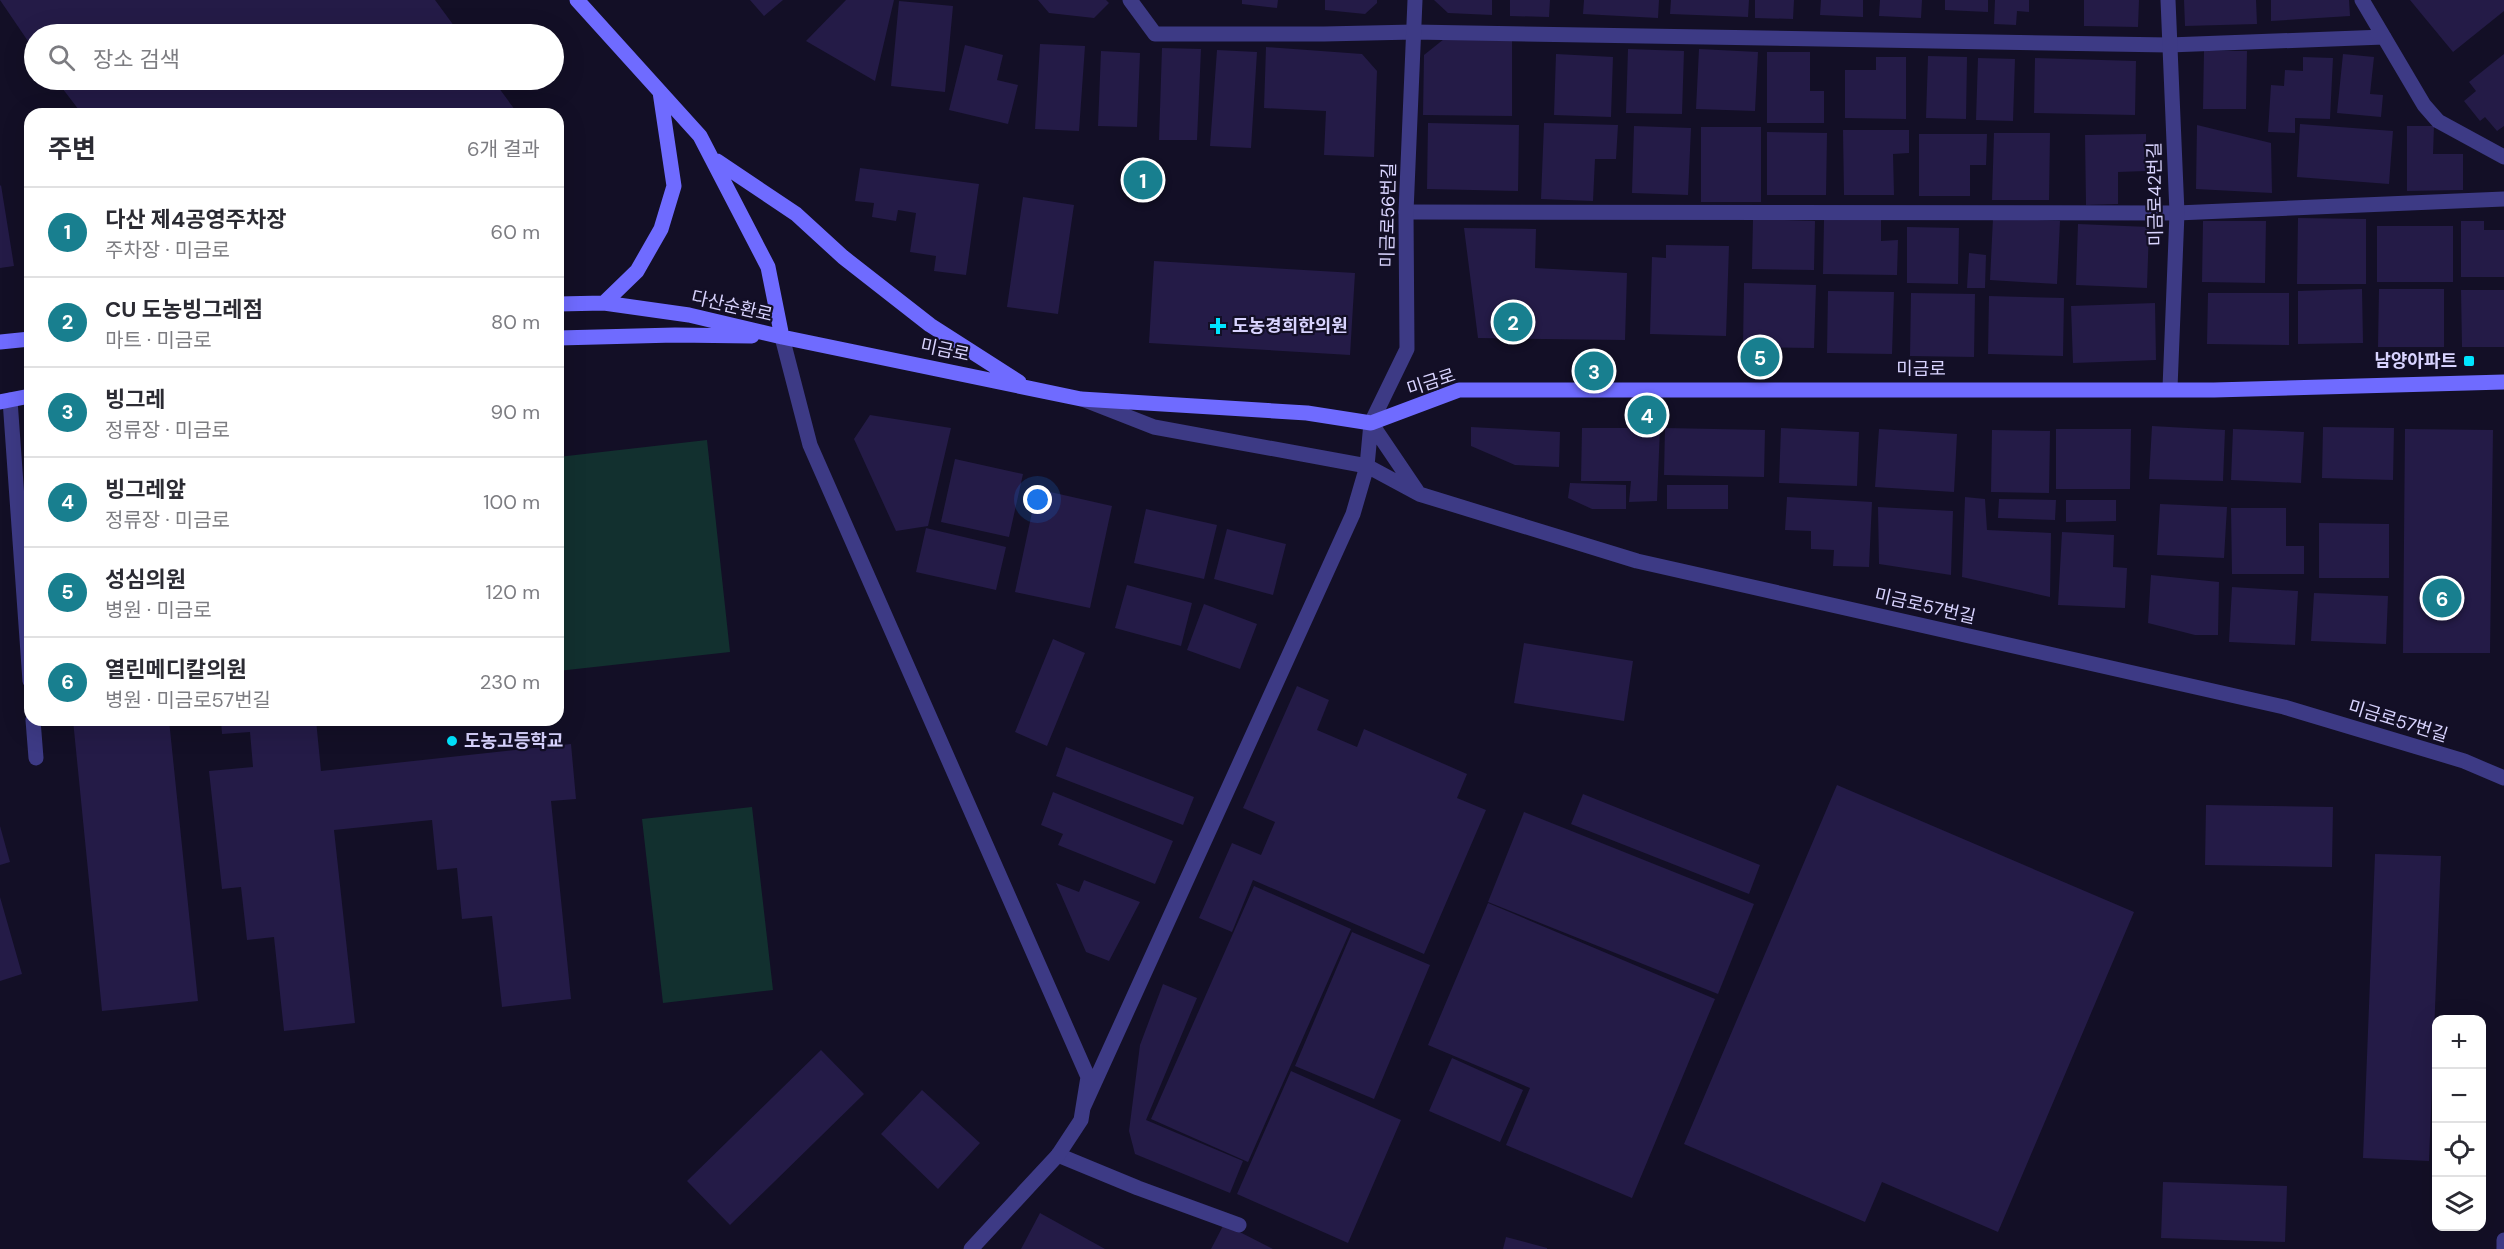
<!DOCTYPE html>
<html lang="ko">
<meta charset="utf-8">
<style>
body{margin:0;font-family:"DM Sans","Noto Sans KR",sans-serif;background:#f7f7f7;color:#2b2b33}
.controls{position:absolute;right:18px;bottom:18px;display:grid;overflow:hidden;border-radius:12px;box-shadow:0 6px 24px #0002}
.controls button{width:54px;height:54px;display:grid;place-items:center;padding:0;border:0;border-bottom:2px solid #e1e1e2;background:#fff;color:#2b2b33;font:30px sans-serif}
.you{position:absolute;left:1038px;top:500px;width:21px;height:21px;margin:-15px;border:4px solid #fff;border-radius:50%;background:#1a73e8;box-shadow:0 0 0 9px #1a73e833}
.badge{display:grid;place-items:center;width:39px;height:39px;border-radius:50%;background:#187f8f;color:#fff;font-size:20px;font-weight:700}
.pin{position:absolute;translate:-50% -50%;border:3px solid #fff;box-shadow:0 2px 6px #0006}
.list{margin:0;padding:0;list-style:none}
h2{display:flex;justify-content:space-between;align-items:center;height:78px;margin:0;padding:0 24px;font-size:26px}
h2 small{font-size:20px;font-weight:400;color:#7c7c81}
.list li{display:grid;grid-template-columns:39px 1fr auto;gap:18px;align-items:center;box-sizing:border-box;height:90px;padding:0 24px;border-top:2px solid #e1e1e2}
.list b{display:block;font-size:22px;white-space:nowrap}
.list p{margin:0;font-size:20px;white-space:nowrap;color:#7c7c81}
.list em{font-size:20px;font-style:normal;color:#7c7c81}
.icon{flex:none;width:33px;height:33px;fill:none;stroke:currentColor;stroke-width:2;stroke-linecap:round;stroke-linejoin:round}
.map{position:relative;flex:none;width:2504px;height:1249px;overflow:hidden}
.search{position:absolute;background:#fff;box-shadow:0 6px 24px #0002;left:24px;top:24px;width:540px;height:66px;display:flex;align-items:center;gap:15px;box-sizing:border-box;padding:0 21px;border-radius:33px;color:#7c7c81;font-size:22px}
.panel{position:absolute;background:#fff;box-shadow:0 6px 24px #0002;left:24px;top:108px;width:540px;height:618px;border-radius:18px}
.map>svg:first-child{display:block}
</style>
<div class="map">
<svg width="2504" height="1249" viewBox="0 0 2504 1249">
<rect width="100%" height="100%" fill="#130f26"/>
<path fill="#12302f" d="M707 440 730 652 558 671V457Z
M752 807 773 990 663 1003 642 819Z"/>
<path fill="#241b47" d="M0 0H435L460 34H34V50Z
M750 0H783L764 16Z
M846 0H894L875 81 806 41Z
M1038 0H1106L1109 3 1094 18 1049 13Z
M1242 0H1278L1277 8 1242 4Z
M1325 0H1377V3L1365 14 1325 10Z
M1434 0H1492V15L1448 13Z
M1510 0H1550L1549 17 1510 16Z
M1584 0H1659L1658 18 1583 14Z
M1671 0H1749L1748 17 1670 14Z
M1755 0H1794L1793 19 1755 18Z
M1821 0H1863V17L1820 15Z
M1880 0H1922L1921 18 1879 16Z
M1945 0H1988V12L1945 10Z
M1995 0H2029V12L2017 11 2016 25 1994 24Z
M2084 0H2139L2138 27 2084 26Z
M2184 0H2256L2257 24 2185 26Z
M2271 0H2349L2350 16 2271 21Z
M2410 0H2504V11L2453 52Z
M899 1 953 6 945 92 891 86Z
M1444 39H1512V116L1423 115 1424 55Z
M1040 44 1085 46 1079 131 1035 129Z
M965 45 1003 55 997 80 1018 85 1008 124 949 110Z
M1266 47 1362 54 1377 71 1374 157 1324 155 1326 111 1264 108Z
M1162 48 1201 49 1197 140H1159Z
M1628 49 1684 51 1682 114 1626 113Z
M1699 49 1758 52 1755 111 1696 109Z
M1217 50 1257 52 1251 148 1210 146Z
M1101 51 1140 53 1137 127 1098 126Z
M2204 51H2247L2246 109H2203Z
M1767 52H1810V91H1824V123H1767Z
M1556 54 1613 57 1611 117 1554 115Z
M2343 54 2374 57 2370 94 2383 95 2381 117 2337 113Z
M2504 54V126L2497 131 2485 117 2480 121 2464 101 2476 91 2469 82Z
M1928 56 1967 57 1966 119 1926 118Z
M1876 57H1906V119L1845 118V70H1876Z
M2303 57 2333 58 2330 119 2295 118V133L2268 132 2271 85 2284 86 2285 70 2303 71Z
M1978 58 2015 59 2013 121 1976 120Z
M2035 58 2136 61 2135 115 2034 113Z
M56 80H493L518 114H82Z
M1428 123 1519 125 1518 191 1427 189Z
M1544 123 1618 125 1616 159H1595L1593 201 1541 199Z
M2300 124 2393 131 2389 184 2297 177Z
M2197 125 2271 143 2272 193 2196 189Z
M1634 126 1691 128 1688 195 1632 193Z
M2407 126H2434L2433 154H2463V190L2407 191Z
M1701 127H1761V202H1701Z
M1843 130H1909V153L1893 154 1894 195H1844Z
M1767 132 1827 133 1826 195H1767Z
M1994 133H2050L2049 200H1992Z
M1919 134H1987L1986 165H1970V196H1919Z
M2146 134V171L2118 172V204L2086 205 2085 135Z
M860 168 979 184 966 275 934 271 936 256 910 252 916 213 898 210 896 221 872 217 874 203 855 201Z
M1 185 14 266 0 268V186Z
M1023 197 1074 205 1058 314 1007 307Z
M1993 218 2060 221 2057 284 1990 280Z
M2298 218 2366 219V284H2297Z
M1753 219 1815 221 1814 270 1752 269Z
M1824 220H1881V241L1898 240 1897 275 1823 274Z
M2203 221H2266L2265 283 2202 282Z
M2461 221H2484V230H2504V277H2461Z
M2078 224 2149 227 2147 288 2076 285Z
M2377 226H2453V282H2377Z
M1907 227 1959 228 1958 284 1907 283Z
M1464 228 1536 229 1535 268 1627 273 1625 340 1478 338Z
M1666 245 1729 246 1726 336 1650 334 1652 257 1666 258Z
M1969 253 1986 255 1985 288H1967Z
M1154 261 1355 273 1350 355 1149 343Z
M1744 283 1816 285 1814 348 1743 347Z
M2362 289 2363 343 2298 344V291Z
M2379 289H2444V347H2378Z
M2461 290H2504V347H2462Z
M1828 291 1894 292 1892 354 1827 353Z
M1911 293 1975 294 1974 357 1910 356Z
M2208 293H2289V345L2207 344Z
M1989 296 2064 298 2063 356 1988 354Z
M2155 303 2156 360 2073 363 2071 306Z
M870 415 951 428 928 526 896 531 854 439Z
M2152 426 2225 430 2223 481 2149 479Z
M1471 427 1560 432 1559 467 1515 465 1471 446Z
M2323 427 2394 428 2393 480 2322 478Z
M1582 428H1660L1657 501 1629 502 1631 481H1581Z
M1665 428 1765 430 1764 477 1664 475Z
M1781 428 1859 432 1857 486 1779 483Z
M1879 429 1957 434 1954 492 1875 487Z
M2056 429H2131L2130 489H2056Z
M2233 429 2304 432 2301 483 2231 480Z
M2405 429 2493 430 2490 653H2403Z
M1992 430 2050 431 2049 493 1991 492Z
M955 459 1023 474 1009 537 941 522Z
M1570 483 1626 485V509H1592L1568 498Z
M1667 485H1728V509H1667Z
M1037 489 1112 506 1090 608 1015 592Z
M1787 497 1872 502 1869 567 1833 566 1834 550 1811 549V531L1785 530Z
M1965 497 1985 499 1987 530 2051 533 2050 597 1962 577Z
M1999 499 2056 500 2055 520 1998 518Z
M2066 500H2116V521L2066 522Z
M2160 504 2227 507 2224 558 2157 555Z
M1878 507 1953 511 1951 575 1879 564Z
M2231 508H2286V546H2304V574H2232Z
M1146 509 1217 525 1204 579 1134 563Z
M2319 523 2389 524V578H2319Z
M926 528 1006 547 996 590 916 572Z
M1227 529 1286 544 1273 595 1214 579Z
M2062 532 2114 535 2113 567 2127 568 2125 608 2058 605Z
M2151 575 2219 582 2218 635H2195L2148 623Z
M1127 585 1192 603 1181 646 1115 628Z
M2232 587 2298 591 2295 645 2229 642Z
M2314 593 2388 596 2386 644 2311 641Z
M1204 604 1257 624 1240 669 1187 650Z
M1053 639 1085 653 1047 746 1015 732Z
M1524 643 1633 661 1624 721 1514 703Z
M1297 686 1329 700 1317 730 1357 747 1364 729 1467 774 1457 798 1486 810 1424 954 1253 880 1232 932 1199 918 1232 843 1261 855 1275 822 1243 808Z
M73 720H169L198 1001 102 1011Z
M221 720H316L321 771 571 744 576 799 551 801 571 999 502 1007 492 916 462 919 457 868 437 870 432 820 334 830 355 1023 284 1031 274 937 247 940 241 887 222 889 209 771 253 767 250 732 222 734Z
M1066 747 1194 797 1183 825 1056 776Z
M1837 785 2134 912 1998 1232 1882 1182 1865 1222 1684 1144Z
M1053 792 1173 841 1155 884 1058 845 1063 834 1041 825Z
M1583 794 1760 865 1749 894 1571 824Z
M2206 805 2333 807 2332 867 2205 865Z
M1524 812 1754 904 1718 994 1488 902Z
M0 826 10 862 0 865Z
M2375 854 2441 856 2429 1161 2363 1158Z
M1084 880 1140 902 1109 961 1086 952 1056 883 1079 892Z
M1254 886 1351 929 1248 1162 1151 1119Z
M0 897 22 974 0 981Z
M1488 903 1715 999 1632 1198 1506 1145 1530 1088 1428 1045Z
M1352 932 1430 965 1374 1099 1295 1066Z
M1163 984 1197 998 1146 1120 1243 1161 1230 1193 1135 1154 1129 1131 1140 1045Z
M821 1050 864 1094 730 1225 687 1181Z
M1452 1058 1523 1090 1500 1142 1429 1111Z
M1291 1071 1401 1120 1348 1243 1237 1194Z
M922 1090 980 1143 938 1189 881 1134Z
M2163 1182 2287 1186 2285 1242 2161 1238Z
M1040 1213 1105 1249H1021Z
M1224 1224 1273 1249H1211Z
M1506 1237 1547 1248V1249H1503Z"/>
<g fill="none" stroke-linecap="round" stroke-linejoin="round">
<path stroke="#3d3a85" stroke-width="15" d="M1130 0 1155 34H1324L1414 32 2169 45 2384 37
M2362 0 2424 105 2438 121 2504 157
M1406 212 2177 213 2504 199
M10 400 30 681
M33 720 36 758
M1058 1155 1138 1188 1239 1225"/>
<path stroke="#3d3a85" stroke-width="15" d="M2168 0 2177 213 2170 388
M782 337 810 445 1088 1077 1081 1120 1058 1155 971 1249
M1085 400 1154 427 1367 466 1419 494 1637 561 2284 707 2464 761 2504 778
M1371 423 1417 491
M1083 1108 1353 514 1367 466 1371 423 1407 349 1406 212 1415 0
M2504 1249V1240"/>
<path stroke="#6f6bff" stroke-width="15" d="M577 0 700 136 768 267 782 337
M717 161 796 214 843 257 930 325 1019 382
M604 303 637 271 661 229 674 186 660 92
M558 304 604 303 689 315 782 337 1081 399 1307 413 1371 423 1459 390H2214L2504 382
M558 338 675 335 752 336
M0 342 30 339
M0 402 30 396"/>
</g>
<g fill="#00e5ff" stroke="#130f26" stroke-width="2">
<path d="M1215 317h6v6h6v6h-6v6h-6v-6h-6v-6h6z"/>
<rect x="2463" y="355" width="12" height="12" rx="3"/>
<circle cx="452" cy="741" r="6"/>
</g>
<g text-anchor="middle" dominant-baseline="central" stroke-width="4.5" stroke-linejoin="round" paint-order="stroke">
<g font-size="18" fill="#d9d4ff" stroke="#130f26">
<text transform="translate(2155 194) rotate(-91)">미금로42번길</text>
<text transform="translate(1388 215) rotate(-89)">미금로56번길</text>
<text transform="translate(732 306) rotate(13)">다산순환로</text>
<text transform="translate(945 350) rotate(12)">미금로</text>
<text x="1921" y="369">미금로</text>
<text transform="translate(1431 382) rotate(-18)">미금로</text>
<text transform="translate(1925 606) rotate(13)">미금로57번길</text>
<text transform="translate(2398 721) rotate(17)">미금로57번길</text>
</g>
<g font-size="18" font-weight="bold" fill="#d9d4ff" stroke="#130f26" text-anchor="start">
<text x="1232" y="326">도농경희한의원</text>
<text x="2457" y="361" text-anchor="end">남양아파트</text>
<text x="464" y="741">도농고등학교</text>
</g>
</g>
</svg>
<div class="controls">
<button>+</button>
<button>−</button>
<button><svg class="icon" aria-label="locate" viewBox="0 0 24 24"><circle cx="12" cy="12" r="6"/><path d="M12 2v4M12 18v4M2 12h4M18 12h4"/></svg></button>
<button><svg class="icon" aria-label="layers" viewBox="0 0 24 24"><path d="M12 4l9 5-9 5-9-5zM3 14l9 5 9-5"/></svg></button>
</div>
<div class="you"></div>
<div class="pin badge" style="left:1143px;top:180px">1</div>
<div class="pin badge" style="left:1513px;top:322px">2</div>
<div class="pin badge" style="left:1594px;top:371px">3</div>
<div class="pin badge" style="left:1647px;top:415px">4</div>
<div class="pin badge" style="left:1760px;top:357px">5</div>
<div class="pin badge" style="left:2442px;top:598px">6</div>
<div class="search"><svg class="icon" aria-label="search" viewBox="0 0 24 24"><circle cx="10" cy="10" r="6"/><path d="M15 15l6 6"/></svg>장소 검색</div>
<section class="panel">
<h2>주변<small>6개 결과</small></h2>
<ul class="list">
<li><span class="badge">1</span><div><b>다산 제4공영주차장</b><p>주차장 · 미금로</p></div><em>60 m</em></li>
<li><span class="badge">2</span><div><b>CU 도농빙그레점</b><p>마트 · 미금로</p></div><em>80 m</em></li>
<li><span class="badge">3</span><div><b>빙그레</b><p>정류장 · 미금로</p></div><em>90 m</em></li>
<li><span class="badge">4</span><div><b>빙그레앞</b><p>정류장 · 미금로</p></div><em>100 m</em></li>
<li><span class="badge">5</span><div><b>성심의원</b><p>병원 · 미금로</p></div><em>120 m</em></li>
<li><span class="badge">6</span><div><b>열린메디칼의원</b><p>병원 · 미금로57번길</p></div><em>230 m</em></li>
</ul>
</section>
</div>
